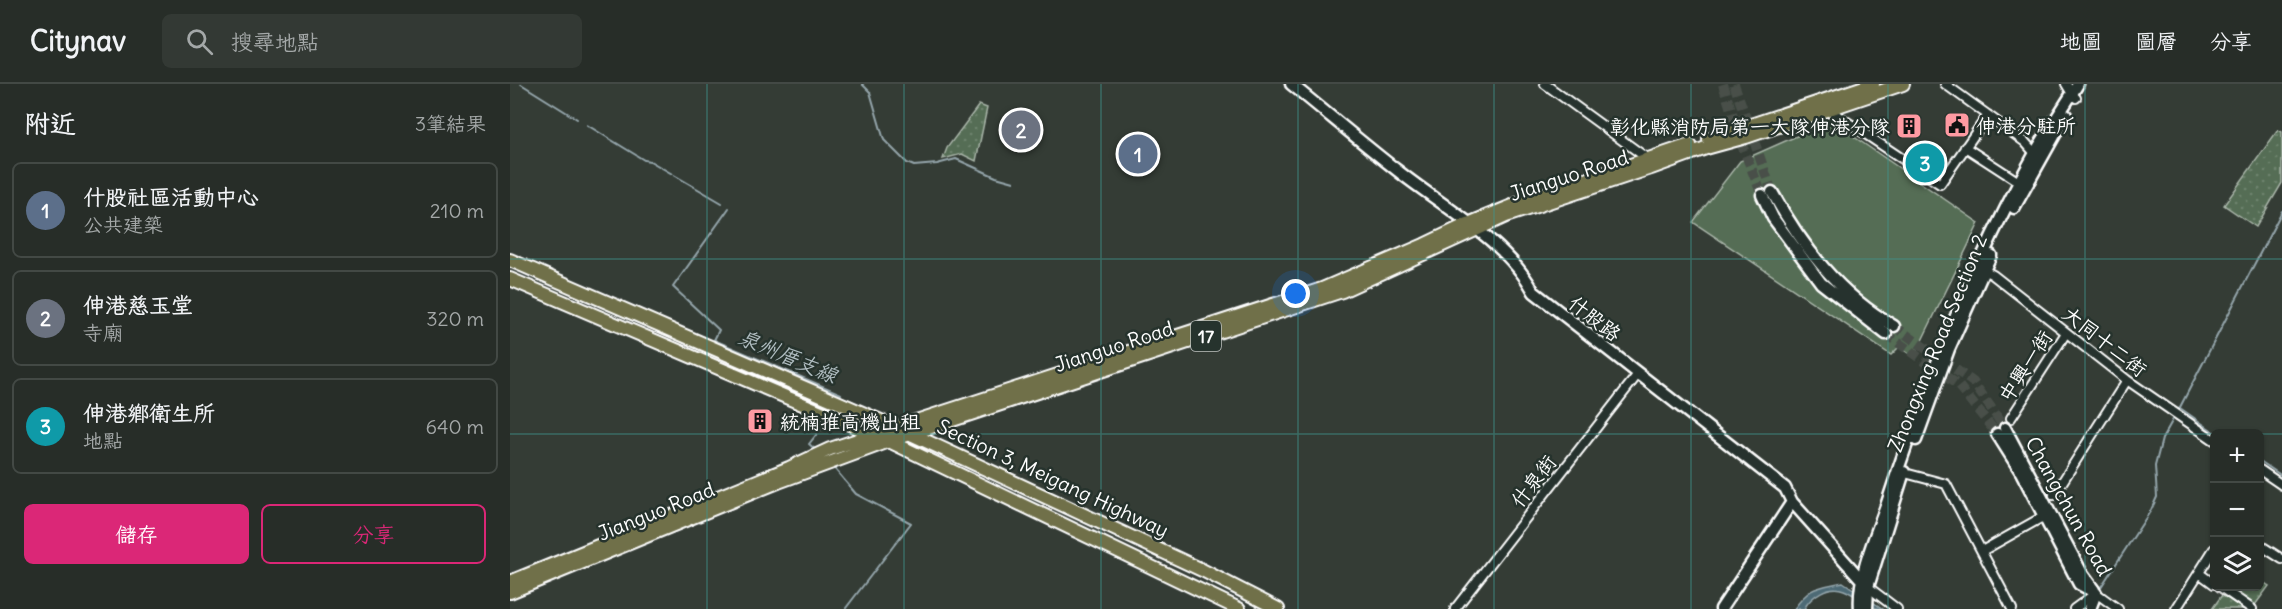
<!DOCTYPE html>
<html lang="zh-TW">
<meta charset="utf-8">
<style>
body{margin:0;font-family:Delius,"LXGW WenKai TC",sans-serif;background:#333934;color:#f1f3f6}
.controls{position:absolute;right:18px;bottom:18px;display:grid;overflow:hidden;border-radius:9px;box-shadow:0 2px 4px #0004}
.controls button{width:54px;height:54px;display:grid;place-items:center;padding:0;border:0;border-bottom:2px solid #434945;background:#272d28;color:#f1f3f6;font:30px sans-serif}
.you{position:absolute;left:786px;top:210px;width:21px;height:21px;margin:-15px;border:4px solid #fff;border-radius:50%;background:#1a73e8;box-shadow:0 0 0 9px #1a73e833}
.badge{display:grid;place-items:center;width:39px;height:39px;border-radius:50%;background:#db2777;color:#fff;font-size:20px;font-weight:700}
.pin{position:absolute;translate:-50% -50%;border:3px solid #fff;box-shadow:0 2px 6px #0006}
.list{margin:0;padding:0;list-style:none}
h2{display:flex;justify-content:space-between;align-items:center;height:78px;margin:0;padding:0 24px;font-size:26px}
h2 small{font-size:20px;font-weight:400;color:#a4a8a8}
.list li{display:grid;grid-template-columns:39px 1fr auto;gap:18px;align-items:center;box-sizing:border-box;height:96px;margin:0 12px 12px;padding:0 12px;border:2px solid #434945;border-radius:9px}
.list b{display:block;font-size:22px;white-space:nowrap}
.list p{margin:0;font-size:20px;white-space:nowrap;color:#a4a8a8}
.list em{font-size:20px;font-style:normal;color:#a4a8a8}
.actions{display:flex;gap:12px;padding:18px 24px}
.actions a{flex:1;padding:14px 0;border:2px solid #db2777;border-radius:9px;text-align:center;font-size:21px;color:#db2777}
.actions .main{background:#db2777;color:#fff}
.icon{flex:none;width:33px;height:33px;fill:none;stroke:currentColor;stroke-width:2;stroke-linecap:round;stroke-linejoin:round}
.map{position:relative;flex:none;width:1772px;height:525px;overflow:hidden}
header{display:flex;align-items:center;gap:36px;box-sizing:border-box;height:84px;padding:0 30px;background:#272d28;border-bottom:2px solid #434945}
header strong{font-size:28px}
nav{display:flex;gap:33px;margin-inline-start:auto;font-size:21px}
.search{width:420px;height:54px;background:#333934;display:flex;align-items:center;gap:15px;box-sizing:border-box;padding:0 21px;border-radius:9px;color:#a4a8a8;font-size:22px}
main{display:flex}
aside{flex:1;background:#272d28}
.map>svg:first-child{display:block}
</style>
<header>
<strong>Citynav</strong>
<div class="search"><svg class="icon" aria-label="search" viewBox="0 0 24 24"><circle cx="10" cy="10" r="6"/><path d="M15 15l6 6"/></svg>搜尋地點</div>
<nav><a>地圖</a><a>圖層</a><a>分享</a></nav>
</header>
<main>
<aside>
<h2>附近<small>3筆結果</small></h2>
<ul class="list">
<li><span class="badge" style="background:#5c6f8a">1</span><div><b>什股社區活動中心</b><p>公共建築</p></div><em>210 m</em></li>
<li><span class="badge" style="background:#6b7280">2</span><div><b>伸港慈玉堂</b><p>寺廟</p></div><em>320 m</em></li>
<li><span class="badge" style="background:#0f9aa8">3</span><div><b>伸港鄉衛生所</b><p>地點</p></div><em>640 m</em></li>
</ul>
<div class="actions"><a class="main">儲存</a><a>分享</a></div>
</aside>
<div class="map">
<svg width="1772" height="525" viewBox="0 0 1772 525">
<defs>
<pattern id="grass-dots" width="8" height="8" patternUnits="userSpaceOnUse" patternTransform="scale(1.5)"><rect width="8" height="8" fill="#546d54"/><path d="M2 2h.1M6 6h.1" fill="none" stroke="#6e836e" stroke-width="1.8" stroke-linecap="round"/></pattern>
</defs>
<rect width="100%" height="100%" fill="#343c35"/>
<filter id="ink" filterUnits="userSpaceOnUse"><feTurbulence type="fractalNoise" baseFrequency=".0167" numOctaves="2"/><feDisplacementMap in="SourceGraphic" scale="12" xChannelSelector="R" yChannelSelector="G"/><feConvolveMatrix kernelMatrix="1 2 1 2 8 2 1 2 1" color-interpolation-filters="sRGB"/></filter>
<g filter="url(#ink)">
<path fill="url(#grass-dots)" stroke="#aab6aa" stroke-width="1.5" d="M469 21 477 24 466 77 452 70 433 75 437 64Z
M1768 46 1772 48V99L1746 143 1714 121Z
M1750 496 1759 502 1745 521 1717 503 1750 502Z
M1712 511 1734 525H1702Z"/>
<path fill="#546d54" stroke="#aab6aa" stroke-width="1.5" d="M1321 37 1469 139 1404 273 1389 263 1381 271 1183 138 1230 77Z"/>
<path fill="#4e6b74" stroke="#95a6ac" stroke-width="1.5" d="M1333 498 1373 525C1354 525 1350 512 1334 506 1318 500 1301 512 1294 525H1284C1300 502 1307 504 1333 498Z"/>
<g fill="none" stroke-linecap="round" stroke-linejoin="round">
<path stroke="#95a6ac" stroke-width="2" d="M11 0 67 35
M352 0 360 8 374 56 397 79 404 82 427 80 446 75 486 93 504 98
M77 41 134 76 140 77 212 119
M219 124 163 203 209 246 204 256 331 310 329 313
M1670 324 1707 350
M1668 327 1772 127
M307 367 299 360 313 342
M1750 377 1772 392
M324 384 346 410 401 439 336 524
M1589 506 1641 426 1647 413 1645 382 1652 355 1665 332
M1573 525 1578 519"/>
<path stroke="#485049" stroke-width="10" stroke-dasharray="10 5" stroke-linecap="butt" d="M1213 0 1232 61 1252 111
M1224 0 1262 108
M1384 242 1463 298 1495 344
M1376 250 1448 301 1487 350"/>
<g stroke="#fff" stroke-width="12">
<path id="street" d="M1035 0 1138 75
M1435 0 1515 58 1528 73
M1556 0 1562 10 1566 14
M1318 25 1430 100 1478 31
M1455 63 1512 100
M1472 185 1483 191 1617 296 1704 356
M1501 334 1556 249
M1750 386 1772 401
M1391 388 1436 400 1502 525
M1544 411 1617 296
M1750 461 1772 475
M1472 467 1529 435
M1689 489 1704 500
M1709 502 1742 525
M1358 503 1387 525
M945 525 1128 290
M1564 525 1586 509 1608 525
M1666 525 1704 465"/>
</g>
<g stroke="#fff" stroke-width="15">
<path id="secondary" d="M781 0C817 29 852 59 888 87 932 122 997 157 1024 208L1275 404 1282 418 1358 503
M1262 108C1292 162 1329 211 1384 242
M1252 111 1263 134 1311 199 1376 250
M1504 124 1556 31
M1495 344 1573 491 1584 506
M1487 350 1511 388 1569 500 1586 509
M1406 356 1439 265 1481 171
M1211 525 1282 418
M1350 525C1347 489 1367 450 1378 416 1417 296 1463 179 1525 69 1538 46 1554 23 1568 0
M1357 525 1358 503 1394 388
M1580 525 1586 509"/>
</g>
<g stroke="#fff" stroke-width="16">
<path id="primary" d="M1199 55 1363 0
M0 176 401 350 692 486 768 525
M0 195 379 357 729 525
M0 498 279 384 320 365 812 205 914 161 958 140 1022 114 1180 61
M0 508 268 398 379 357 832 207 996 132 1141 84 1196 64 1236 53 1393 0"/>
</g>
<use href="#street" stroke="#26332d" stroke-width="8"/>
<use href="#secondary" stroke="#26332d" stroke-width="10"/>
<use href="#primary" stroke="#6f704a" stroke-width="12"/>
</g>
</g>
<path fill="none" stroke="#3f918b" stroke-width="1.5" stroke-opacity="0.55" d="M197 0V525M394 0V525M591 0V525M788 0V525M984 0V525M1181 0V525M1378 0V525M1575 0V525M0 175H1772M0 350H1704M1750 350H1772"/>
<defs>
<g id="civic-square" transform="scale(1.35)"><rect x="-9" y="-9" width="18" height="18" rx="4" fill="#ff9aa2" stroke="#26332d"/><path d="M-.6-6.5H3V-4.5H.6V-3L4-1V1h2V6H-6V1h2V-1L-.6-3ZM-1.2 2.5V6h2.4V2.5Z" fill="#111"/></g>
<g id="building-square" transform="scale(1.35)"><rect x="-9" y="-9" width="18" height="18" rx="4" fill="#ff9aa2" stroke="#26332d"/><path d="M-4-6H4V6H1V3H-1V6H-4ZM-2.5-4.3h1.7v1.8h-1.7ZM.8-4.3h1.7v1.8H.8ZM-2.5-1h1.7V.8h-1.7ZM.8-1h1.7V.8H.8Z" fill="#111"/></g>
</defs>
<g fill-rule="evenodd">
<use href="#civic-square" x="1447" y="41"/>
<use href="#building-square" x="1399" y="42"/>
<use href="#building-square" x="250" y="337"/>
</g>
<g text-anchor="middle" dominant-baseline="central" stroke-width="5" stroke-linejoin="round" paint-order="stroke">
<rect fill="#26332d" stroke="#bec2c0" stroke-width="1.5" x="681" y="237" width="30" height="30" rx="4.5"/>
<g font-size="18" font-weight="bold" fill="#fff">
<text x="696" y="252">17</text>
</g>
<g font-size="20" fill="#fff" stroke="#26332d" text-anchor="start">
<text x="1466" y="41">伸港分駐所</text>
<text x="1380" y="42" text-anchor="end">彰化縣消防局第一大隊伸港分隊</text>
<text x="270" y="337">統楠推高機出租</text>
</g>
<g font-size="20" fill="#fff" stroke="#26332d">
<text transform="translate(1059 91) rotate(-18)">Jianguo Road</text>
<text transform="translate(1085 234) rotate(38)">什股路</text>
<text transform="translate(1595 257) rotate(38)">大同十二街</text>
<text transform="translate(1427 259) rotate(-68)">Zhongxing Road Section 2</text>
<text transform="translate(604 262) rotate(-18)">Jianguo Road</text>
<text transform="translate(1515 282) rotate(-57)">中興一街</text>
<text transform="translate(543 394) rotate(25)">Section 3, Meigang Highway</text>
<text transform="translate(1023 397) rotate(-52)">什泉街</text>
<text transform="translate(1559 422) rotate(61)">Changchun Road</text>
<text transform="translate(146 427) rotate(-22)">Jianguo Road</text>
</g>
<g font-size="21" font-style="italic" fill="#afbcc0" stroke="#26332d">
<text transform="translate(278 272) rotate(23)">泉州厝支線</text>
</g>
</g>
</svg>
<div class="controls">
<button>+</button>
<button>−</button>
<button><svg class="icon" aria-label="layers" viewBox="0 0 24 24"><path d="M12 4l9 5-9 5-9-5zM3 14l9 5 9-5"/></svg></button>
</div>
<div class="you"></div>
<div class="pin badge" style="left:628px;top:70px;background:#5c6f8a">1</div>
<div class="pin badge" style="left:511px;top:46px;background:#6b7280">2</div>
<div class="pin badge" style="left:1415px;top:79px;background:#0f9aa8">3</div>
</div>
</main>
